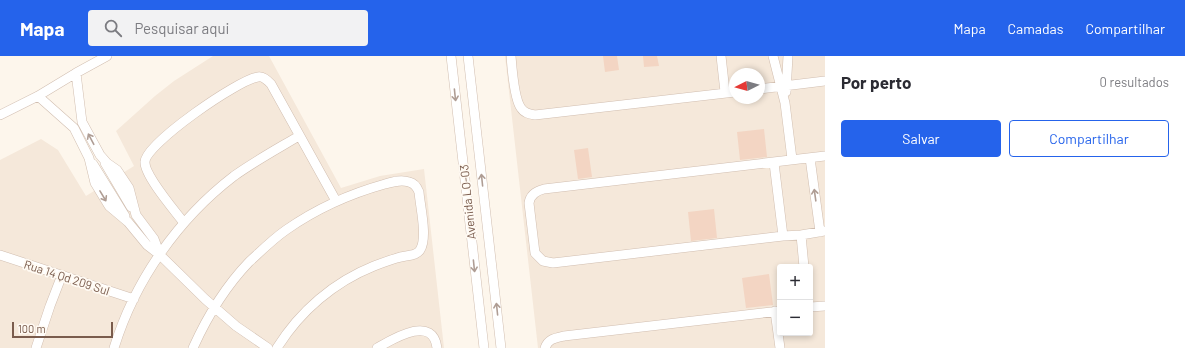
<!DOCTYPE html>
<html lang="pt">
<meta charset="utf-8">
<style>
body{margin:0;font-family:Barlow,sans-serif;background:#f2f2f3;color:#2b2b33}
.controls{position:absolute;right:12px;bottom:12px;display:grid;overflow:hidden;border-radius:4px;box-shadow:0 2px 6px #0003}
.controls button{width:36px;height:36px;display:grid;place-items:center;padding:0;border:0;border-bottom:1px solid #e1e1e2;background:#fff;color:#2b2b33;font:20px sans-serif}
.compass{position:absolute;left:729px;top:12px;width:36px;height:36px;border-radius:50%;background:#fff;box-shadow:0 2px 6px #0003;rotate:264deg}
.scale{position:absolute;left:12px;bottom:10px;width:101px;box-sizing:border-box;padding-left:4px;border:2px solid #7a5c4d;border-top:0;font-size:11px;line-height:14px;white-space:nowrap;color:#7a5c4d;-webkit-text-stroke:3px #fffaf3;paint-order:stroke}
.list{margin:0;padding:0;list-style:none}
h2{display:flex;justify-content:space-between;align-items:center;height:52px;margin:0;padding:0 16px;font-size:17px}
h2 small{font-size:13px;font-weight:400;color:#7c7c81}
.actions{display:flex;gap:8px;padding:12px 16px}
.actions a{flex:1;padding:9px 0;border:1px solid #2563eb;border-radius:4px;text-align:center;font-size:14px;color:#2563eb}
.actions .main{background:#2563eb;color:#fff}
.icon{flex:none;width:22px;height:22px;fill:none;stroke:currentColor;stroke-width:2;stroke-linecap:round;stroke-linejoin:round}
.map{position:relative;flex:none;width:825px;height:292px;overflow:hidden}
header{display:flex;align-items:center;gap:24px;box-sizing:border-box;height:56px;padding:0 20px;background:#2563eb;color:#fff}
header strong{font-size:19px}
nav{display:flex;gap:22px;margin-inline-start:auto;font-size:14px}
.search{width:280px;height:36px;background:#f2f2f3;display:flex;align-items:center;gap:10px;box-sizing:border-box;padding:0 14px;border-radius:4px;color:#7c7c81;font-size:15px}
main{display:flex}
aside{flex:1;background:#fff}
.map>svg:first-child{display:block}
</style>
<header>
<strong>Mapa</strong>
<div class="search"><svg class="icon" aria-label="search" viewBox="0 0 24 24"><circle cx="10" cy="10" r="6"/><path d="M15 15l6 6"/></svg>Pesquisar aqui</div>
<nav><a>Mapa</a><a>Camadas</a><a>Compartilhar</a></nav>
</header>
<main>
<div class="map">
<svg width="825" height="292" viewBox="0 0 825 292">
<rect width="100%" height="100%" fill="#fdf6ec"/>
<path fill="#f5e8da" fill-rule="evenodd" d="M213 0H269L341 132 380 120 424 113 444 292H0V104L41 83 58 94 86 140 134 110 116 75 155 40 174 25Z
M505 0H825V292H538ZM735 18H759V42H735ZM780 211H810V277H780Z"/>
<path fill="#f3d5c3" d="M603 0H617L619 14 605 16Z
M643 0H657L659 10 644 11Z
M764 73 767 101 740 104 737 76Z
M588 92 592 121 578 123 574 94Z
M714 153 717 182 691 185 688 156Z
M769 218 773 249 746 252 742 222Z"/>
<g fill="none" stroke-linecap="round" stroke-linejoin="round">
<g stroke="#d1beb0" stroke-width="10">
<path id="minor" d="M451 0 484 292
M468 0 501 292
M511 0C512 12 514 43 521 52 524 57 529 58 535 59L735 36
M721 0 725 36
M773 0 785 47 792 103
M76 17 82 66 100 99 107 107 117 114 129 132 136 159 154 183 160 199
M759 33 825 25
M786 36 788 0
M38 40 74 72 89 102 95 127 109 150 128 166 147 189 160 199 205 243 236 270 268 292
M0 59 38 40 76 17 107 0
M825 100 544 133C536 135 530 139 529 147L535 197 543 205 553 207 783 180 801 179 825 175
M810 102 820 176
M105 107 131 151
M774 107 783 180
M93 108 125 160
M184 167C175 155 144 119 145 106 145 88 239 23 258 21 263 20 267 24 271 28L336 145
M801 179 804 211
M0 199 134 243
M810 251 825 250
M775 255 780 292
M36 292 50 250 62 219
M114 292C135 224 178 163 234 120 255 105 277 93 299 80
M193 292C207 261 225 231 249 206 261 195 273 183 286 174 316 153 349 138 385 128 392 126 401 123 409 126 414 127 417 131 419 136 420 150 428 182 420 194 419 196 417 197 415 198 410 200 403 200 397 202 390 204 382 207 374 210 334 226 300 255 277 292
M377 292C393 283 433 258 437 292
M545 292C548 283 555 282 564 280L780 255"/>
</g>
<use href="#minor" stroke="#fff" stroke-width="9"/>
</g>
<defs><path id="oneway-shaft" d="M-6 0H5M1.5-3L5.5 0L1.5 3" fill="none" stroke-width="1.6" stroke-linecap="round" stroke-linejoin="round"/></defs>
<g stroke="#af9d94">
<use href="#oneway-shaft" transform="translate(455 39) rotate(84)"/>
<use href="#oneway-shaft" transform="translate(91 83) rotate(-118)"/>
<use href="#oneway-shaft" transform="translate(482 124) rotate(-96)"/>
<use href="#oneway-shaft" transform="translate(815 139) rotate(-98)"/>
<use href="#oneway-shaft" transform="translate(103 140) rotate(59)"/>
<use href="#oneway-shaft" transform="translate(474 210) rotate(84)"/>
<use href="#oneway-shaft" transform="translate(497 253) rotate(-96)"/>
</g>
<g text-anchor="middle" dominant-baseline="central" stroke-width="3.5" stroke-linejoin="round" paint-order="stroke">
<g font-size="12" fill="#7a5c4d" stroke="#fffaf3">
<text transform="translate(467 146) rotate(-96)">Avenida LO-03</text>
<text transform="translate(67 221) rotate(18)">Rua 14 Qd 209 Sul</text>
</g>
</g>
</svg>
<div class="controls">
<button>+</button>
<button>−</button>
</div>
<svg class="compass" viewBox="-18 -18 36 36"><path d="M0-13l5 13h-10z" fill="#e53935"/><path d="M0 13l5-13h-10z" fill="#7c7c81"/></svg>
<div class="scale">100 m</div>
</div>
<aside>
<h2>Por perto<small>0 resultados</small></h2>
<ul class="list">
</ul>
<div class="actions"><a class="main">Salvar</a><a>Compartilhar</a></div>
</aside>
</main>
